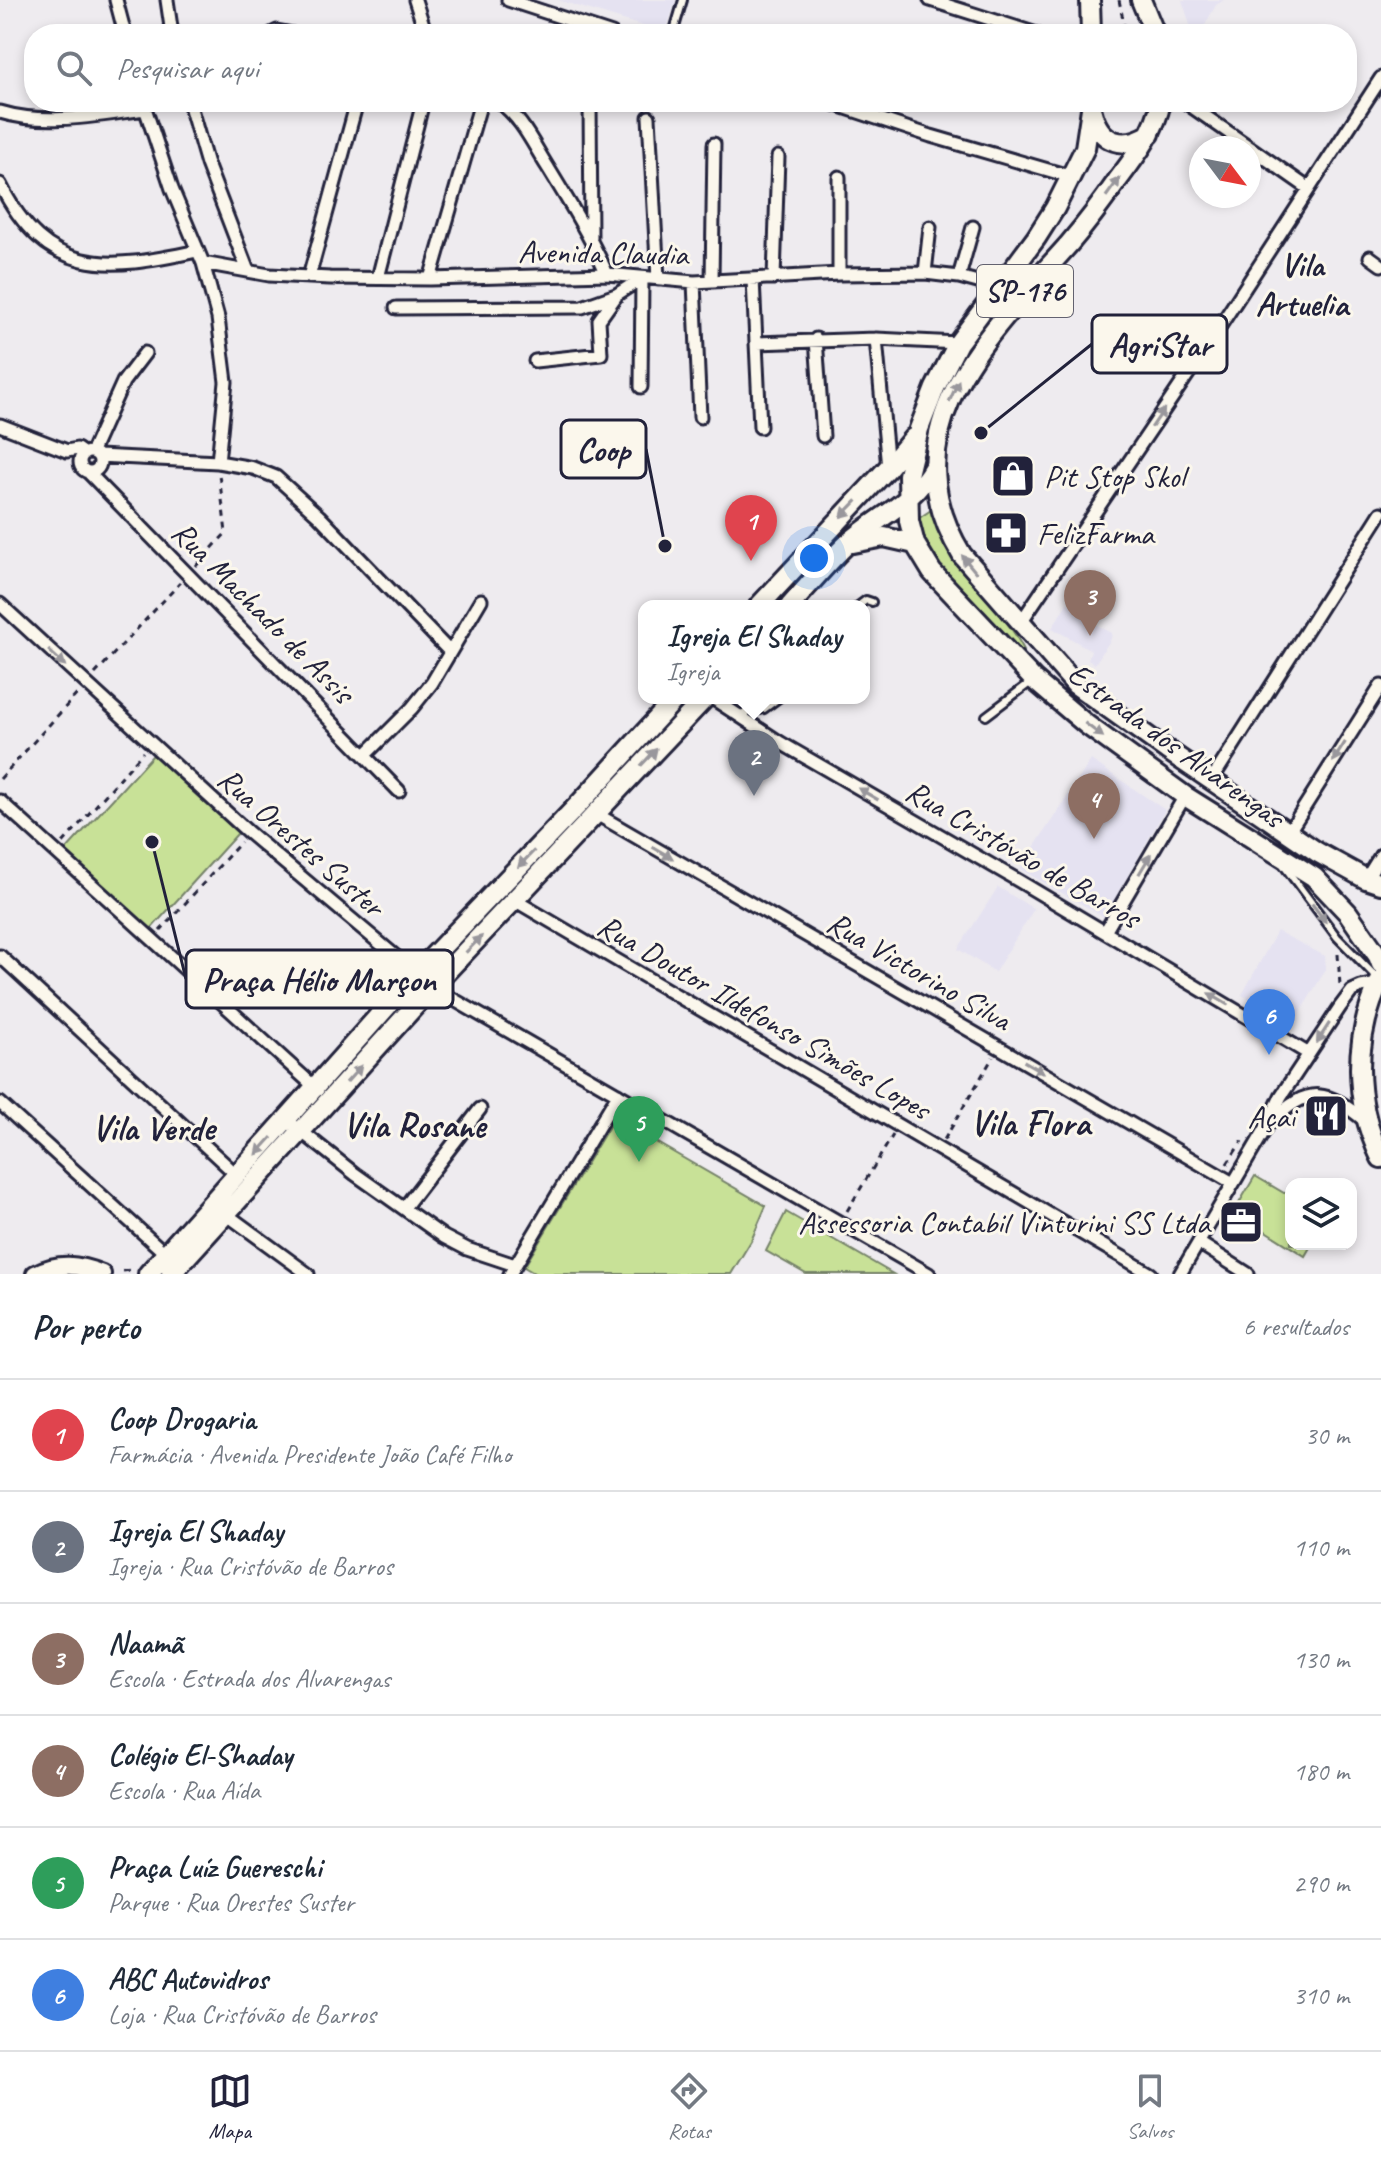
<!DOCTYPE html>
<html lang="pt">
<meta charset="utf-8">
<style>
body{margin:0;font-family:Caveat,sans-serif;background:#f2f2f3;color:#1f2937}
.controls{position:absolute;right:24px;bottom:24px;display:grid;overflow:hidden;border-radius:16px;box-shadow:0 4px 12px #0003}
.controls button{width:72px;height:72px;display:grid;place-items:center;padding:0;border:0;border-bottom:2px solid #e0e1e3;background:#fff;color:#1f2937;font:40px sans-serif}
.compass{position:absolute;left:1189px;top:136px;width:72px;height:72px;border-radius:50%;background:#fff;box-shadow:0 4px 12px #0003;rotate:122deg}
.you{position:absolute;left:814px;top:558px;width:28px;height:28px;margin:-20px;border:6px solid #fff;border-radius:50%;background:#1a73e8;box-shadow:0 0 0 12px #1a73e833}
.badge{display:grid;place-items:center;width:52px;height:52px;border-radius:50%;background:#22223b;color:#fff;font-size:26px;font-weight:700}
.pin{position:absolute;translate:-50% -66px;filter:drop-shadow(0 2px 4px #0008)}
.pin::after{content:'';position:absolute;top:42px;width:28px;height:24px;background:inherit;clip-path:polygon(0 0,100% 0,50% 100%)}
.popup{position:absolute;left:638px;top:600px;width:232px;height:104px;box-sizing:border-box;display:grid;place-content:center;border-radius:16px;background:#fff;filter:drop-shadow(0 2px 6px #0005);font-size:26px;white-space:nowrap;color:#747a83}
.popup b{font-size:30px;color:#1f2937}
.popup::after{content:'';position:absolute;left:50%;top:100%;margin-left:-16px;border:16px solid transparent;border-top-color:#fff}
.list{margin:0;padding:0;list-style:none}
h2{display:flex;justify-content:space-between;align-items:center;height:104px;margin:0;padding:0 32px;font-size:34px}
h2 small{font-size:26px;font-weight:400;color:#747a83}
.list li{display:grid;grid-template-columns:52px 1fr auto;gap:24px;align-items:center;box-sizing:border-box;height:112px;padding:0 32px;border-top:2px solid #e0e1e3}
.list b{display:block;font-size:30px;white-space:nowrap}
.list p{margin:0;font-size:26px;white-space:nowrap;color:#747a83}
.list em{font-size:26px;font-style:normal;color:#747a83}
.icon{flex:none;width:44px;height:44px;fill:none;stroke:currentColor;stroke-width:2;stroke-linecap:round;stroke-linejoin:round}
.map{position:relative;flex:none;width:1381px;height:1274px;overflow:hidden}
.search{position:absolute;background:#fff;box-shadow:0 4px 12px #0003;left:24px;right:24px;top:24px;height:88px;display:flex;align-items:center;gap:20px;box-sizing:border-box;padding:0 28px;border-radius:32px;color:#747a83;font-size:30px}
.sheet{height:776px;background:#fff}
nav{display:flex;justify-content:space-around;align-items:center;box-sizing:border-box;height:112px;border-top:2px solid #e0e1e3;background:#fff;font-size:22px;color:#747a83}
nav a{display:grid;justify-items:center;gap:4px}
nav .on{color:#22223b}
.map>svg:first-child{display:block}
</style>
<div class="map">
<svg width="1381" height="1274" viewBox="0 0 1381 1274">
<rect width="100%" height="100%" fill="#eeebef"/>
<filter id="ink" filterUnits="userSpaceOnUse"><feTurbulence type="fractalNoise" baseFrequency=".0125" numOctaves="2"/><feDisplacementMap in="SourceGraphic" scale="16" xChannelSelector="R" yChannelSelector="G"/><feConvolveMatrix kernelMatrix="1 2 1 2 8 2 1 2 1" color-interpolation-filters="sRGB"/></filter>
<g filter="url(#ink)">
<path fill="#e5e2f1" d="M558 0H676L665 33Z
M1182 0H1224L1216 5 1200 34H1193Z
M1067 603 1089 615 1088 620 1112 633 1111 639 1095 664 1088 659 1091 650 1052 628Z
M1091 760 1165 810 1104 917 1020 869Z
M998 887 1034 909 995 972 958 949Z
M1277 931 1325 956 1326 969 1294 1023 1242 995Z"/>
<path fill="#c8e197" stroke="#758269" stroke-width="2" d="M931 510C939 530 946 549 959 566 981 594 1008 618 1024 650L1020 653 928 558 915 521Z
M153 755 238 833 150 930 65 851Z
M614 1118 766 1206 751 1241 731 1274H536L524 1267Z
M1255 1176 1284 1193 1291 1192V1244H1312L1305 1256 1259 1227 1263 1221 1238 1205Z
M786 1212 893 1274H806L766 1251Z"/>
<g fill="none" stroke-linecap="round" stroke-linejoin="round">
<g stroke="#22223b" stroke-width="12">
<path id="lane" d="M673 34 683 0
M858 606 866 600 872 602
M739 714 764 709 779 698
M986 716 1031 682
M1284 866 1337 937 1379 980"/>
</g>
<g stroke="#22223b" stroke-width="17">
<path id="street" d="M116 0 125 34
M167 0 172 34
M415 0 426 34
M508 0 612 34
M930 0 1037 34
M271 34 277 31 293 34
M143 102 172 189 203 263 218 318 226 382 218 462
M189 102 207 164 248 271
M499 102C521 117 533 144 547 166 569 202 590 236 607 274
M590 102 591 238
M828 102 931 136 1072 177
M1185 102 1308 188
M0 112C46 126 98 115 145 109
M649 117 658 279
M839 177V274
M0 184C47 277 106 271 197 251
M1370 257 1381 265
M203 263 269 275 330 278 430 279 607 274 694 282 839 274 925 273 959 277 1000 288
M925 273 930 227
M309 277 357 102
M959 277 973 227
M378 278 423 102
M774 278 778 157
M430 279 481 102
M753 279 760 427
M712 281 714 144
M694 282 700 417
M396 308 582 307 616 295 642 278 641 387
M816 339 823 436
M876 339 888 468
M756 343 876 339 958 343
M535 361 601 354 599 320 616 296
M0 425 67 451 77 449 84 454
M92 451 123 382 145 353
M80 462a10 10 0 1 1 20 0a10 10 0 1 1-20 0Z
M98 456 218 462 253 468 276 477 319 516 450 652
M88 472 399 791
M0 604 249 833 432 987 929 1274
M1021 622 1209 343 1381 78
M712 698 781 743 1019 881 1309 1054
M366 754 412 708 432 683 481 600
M1211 781 1381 513
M0 801 318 1090
M593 812 1233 1183
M1288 833 1381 686
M1366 879 1381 855
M516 901 1151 1274
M1105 932 1185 796
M0 956 239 1177
M0 1103 166 1254
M287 1120 355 1174 444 1237 467 1249 515 1265
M1272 1122C1308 1084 1328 1090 1365 1121
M404 1208 480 1109
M222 1211 308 1274
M1199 1243 1248 1274
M510 1274 618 1094
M1180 1274 1266 1128 1281 1096 1340 1007 1352 991 1361 987 1378 984"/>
</g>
<g stroke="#22223b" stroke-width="22">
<path id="secondary" d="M35 1274C59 1262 78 1264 102 1274"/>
</g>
<g stroke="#22223b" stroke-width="24">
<path id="primary" d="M1090 0 1091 34
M1141 0 1155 34
M1092 102 1085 148 1055 208 1036 238 958 343 935 388 919 429 908 475 909 521 915 544 932 572 1034 680 1087 725 1185 796 1314 877 1348 913 1378 956 1381 964
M1161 102C1155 132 1135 157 1117 181 1102 203 1086 224 1069 244 990 333 885 429 962 555L1076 685 1167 750 1317 852 1366 879 1381 884
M1092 112C1100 144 1124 150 1150 134
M853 543 884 537 915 544
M759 606 888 468 913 438
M790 606C808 586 826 564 846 545 877 516 912 506 934 466
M1381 979C1353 1037 1353 1100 1381 1158
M148 1274 416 974 580 803 676 698
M171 1274 432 987 705 698"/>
</g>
<path stroke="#22223b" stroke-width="3" stroke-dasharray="6 6" stroke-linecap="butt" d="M1119 0 1126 34
M196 566 226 533 219 474
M95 674 180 583
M0 779 79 692
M63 843 143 752
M160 931 241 842
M1338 954 1340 986
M944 1140 993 1057
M1227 1164 1242 1141
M847 1211 893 1135
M123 1271 132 1270"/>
<use href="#lane" stroke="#fbf7ec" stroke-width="6"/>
<use href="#street" stroke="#fbf7ec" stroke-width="11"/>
<use href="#secondary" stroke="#fbf7ec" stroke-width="16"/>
<use href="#primary" stroke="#fbf7ec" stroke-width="18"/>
</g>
<defs><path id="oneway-solid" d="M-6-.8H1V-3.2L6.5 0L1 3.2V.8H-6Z" transform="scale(2)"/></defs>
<g fill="#99979c">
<use href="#oneway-solid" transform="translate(1113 187) rotate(-54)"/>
<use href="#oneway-solid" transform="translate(954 391) rotate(-66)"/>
<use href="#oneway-solid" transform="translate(1158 418) rotate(-56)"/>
<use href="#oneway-solid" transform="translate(849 509) rotate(134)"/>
<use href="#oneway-solid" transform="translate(969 564) rotate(-129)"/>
<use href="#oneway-solid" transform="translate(57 658) rotate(43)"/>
<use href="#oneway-solid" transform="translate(1094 730) rotate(37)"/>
<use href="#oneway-solid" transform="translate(1339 752) rotate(122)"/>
<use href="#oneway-solid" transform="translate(649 757) rotate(-47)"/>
<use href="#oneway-solid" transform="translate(868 794) rotate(-150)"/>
<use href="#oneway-solid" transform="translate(663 853) rotate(30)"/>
<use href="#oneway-solid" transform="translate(526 859) rotate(134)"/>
<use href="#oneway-solid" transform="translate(1145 864) rotate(-59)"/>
<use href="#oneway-solid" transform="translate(1319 913) rotate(53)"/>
<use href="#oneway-solid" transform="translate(474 944) rotate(-46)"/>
<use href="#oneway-solid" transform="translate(1218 999) rotate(-149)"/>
<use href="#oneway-solid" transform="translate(1323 1033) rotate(123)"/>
<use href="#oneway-solid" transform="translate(1034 1067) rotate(30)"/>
<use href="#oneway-solid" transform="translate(354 1074) rotate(-48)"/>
<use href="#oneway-solid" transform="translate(264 1146) rotate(132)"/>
</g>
</g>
<defs>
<g id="shop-square" transform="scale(2.3)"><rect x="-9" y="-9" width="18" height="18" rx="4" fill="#22223b" stroke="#fbf7ec"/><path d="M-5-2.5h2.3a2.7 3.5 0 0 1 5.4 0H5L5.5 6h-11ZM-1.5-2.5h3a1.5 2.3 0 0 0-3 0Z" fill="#fff"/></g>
<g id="pharmacy-square" transform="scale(2.3)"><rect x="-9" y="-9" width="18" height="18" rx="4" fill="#22223b" stroke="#fbf7ec"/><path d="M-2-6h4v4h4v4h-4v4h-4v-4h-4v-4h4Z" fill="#fff"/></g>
<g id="restaurant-square" transform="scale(2.3)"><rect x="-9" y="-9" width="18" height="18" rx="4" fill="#22223b" stroke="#fbf7ec"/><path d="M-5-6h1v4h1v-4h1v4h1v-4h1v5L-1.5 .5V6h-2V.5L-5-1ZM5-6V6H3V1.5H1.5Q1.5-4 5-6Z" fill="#fff"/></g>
<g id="office-square" transform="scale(2.3)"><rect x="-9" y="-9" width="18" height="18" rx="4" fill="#22223b" stroke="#fbf7ec"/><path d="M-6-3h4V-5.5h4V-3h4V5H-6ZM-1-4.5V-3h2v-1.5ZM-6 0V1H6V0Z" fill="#fff"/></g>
</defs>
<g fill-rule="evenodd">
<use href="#shop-square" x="1013" y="476"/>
<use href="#pharmacy-square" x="1006" y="533"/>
<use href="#restaurant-square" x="1326" y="1116"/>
<use href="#office-square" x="1241" y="1222"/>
</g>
<g text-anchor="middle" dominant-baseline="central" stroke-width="6" stroke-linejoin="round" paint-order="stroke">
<rect fill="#fbf7ec" stroke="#636270" stroke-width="2" x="977" y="265" width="96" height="52" rx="6"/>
<g font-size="30" font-weight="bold" fill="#22223b">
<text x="1025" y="291">SP-176</text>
</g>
<g font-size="32" fill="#22223b" stroke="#fbf7ec">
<text transform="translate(603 253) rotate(1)">Avenida Claudia</text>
<text transform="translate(263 612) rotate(45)">Rua Machado de Assis</text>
<text transform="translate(1176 745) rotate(36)">Estrada dos Alvarengas</text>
<text transform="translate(301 842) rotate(41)">Rua Orestes Suster</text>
<text transform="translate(1023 854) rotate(30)">Rua Cristóvão de Barros</text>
<text transform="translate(919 971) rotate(30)">Rua Victorino Silva</text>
<text transform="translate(764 1017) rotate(30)">Rua Doutor Ildefonso Simões Lopes</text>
</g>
<g font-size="32" fill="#22223b" stroke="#fbf7ec" text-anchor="start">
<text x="1044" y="476">Pit Stop Skol</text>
<text x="1037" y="533">FelizFarma</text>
<text x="1295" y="1116" text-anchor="end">Açai</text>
<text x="1210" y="1222" text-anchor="end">Assessoria Contabil Vinturini SS Ltda</text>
</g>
<g font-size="34" font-weight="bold" fill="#22223b" stroke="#fbf7ec">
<text x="1302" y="264">Vila<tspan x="1302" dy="39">Artuelia</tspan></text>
</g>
<g font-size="36" font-weight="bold" fill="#22223b" stroke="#fbf7ec">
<text x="1030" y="1123">Vila Flora</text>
<text x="414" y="1125">Vila Rosane</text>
<text x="153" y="1128">Vila Verde</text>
</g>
</g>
<path fill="none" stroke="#22223b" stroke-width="3" d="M981 433L1092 344M665 546L646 449M152 842L186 979"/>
<g fill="#22223b" stroke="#fbf7ec" stroke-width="3">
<circle cx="981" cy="433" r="8"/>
<circle cx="665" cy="546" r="8"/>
<circle cx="152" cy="842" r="8"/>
</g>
<g fill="#fbf7ec" stroke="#22223b" stroke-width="3">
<rect x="1092" y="315" width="135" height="58" rx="8"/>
<rect x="561" y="420" width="85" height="58" rx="8"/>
<rect x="186" y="950" width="267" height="58" rx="8"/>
</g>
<g font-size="34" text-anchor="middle" font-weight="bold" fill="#22223b">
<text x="1160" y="356">AgriStar</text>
<text x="603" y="461">Coop</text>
<text x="319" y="991">Praça Hélio Marçon</text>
</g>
</svg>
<div class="controls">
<button><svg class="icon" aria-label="layers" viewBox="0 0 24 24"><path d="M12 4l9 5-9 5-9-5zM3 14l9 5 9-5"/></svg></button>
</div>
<svg class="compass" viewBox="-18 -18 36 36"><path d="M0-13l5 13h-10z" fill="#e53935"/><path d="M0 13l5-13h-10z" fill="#747a83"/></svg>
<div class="you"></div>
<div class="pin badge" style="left:751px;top:561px;background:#e0444e">1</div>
<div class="pin badge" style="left:754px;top:796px;background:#6b7280">2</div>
<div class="popup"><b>Igreja El Shaday</b>Igreja</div>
<div class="pin badge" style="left:1090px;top:636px;background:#8d6e63">3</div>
<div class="pin badge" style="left:1094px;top:839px;background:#8d6e63">4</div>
<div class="pin badge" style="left:639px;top:1162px;background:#2e9e5b">5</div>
<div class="pin badge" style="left:1269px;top:1055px;background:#3f7fe0">6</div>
<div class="search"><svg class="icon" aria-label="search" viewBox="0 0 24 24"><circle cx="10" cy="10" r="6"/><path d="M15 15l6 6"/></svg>Pesquisar aqui</div>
</div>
<section class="sheet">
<h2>Por perto<small>6 resultados</small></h2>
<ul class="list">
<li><span class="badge" style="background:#e0444e">1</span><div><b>Coop Drogaria</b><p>Farmácia · Avenida Presidente João Café Filho</p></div><em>30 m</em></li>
<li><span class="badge" style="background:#6b7280">2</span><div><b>Igreja El Shaday</b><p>Igreja · Rua Cristóvão de Barros</p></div><em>110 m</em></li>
<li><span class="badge" style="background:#8d6e63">3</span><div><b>Naamã</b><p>Escola · Estrada dos Alvarengas</p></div><em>130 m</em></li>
<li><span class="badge" style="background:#8d6e63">4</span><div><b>Colégio El-Shaday</b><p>Escola · Rua Aída</p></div><em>180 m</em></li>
<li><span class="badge" style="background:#2e9e5b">5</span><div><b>Praça Luíz Guereschi</b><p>Parque · Rua Orestes Suster</p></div><em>290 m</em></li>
<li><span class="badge" style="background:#3f7fe0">6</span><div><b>ABC Autovidros</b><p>Loja · Rua Cristóvão de Barros</p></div><em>310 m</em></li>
</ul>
</section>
<nav>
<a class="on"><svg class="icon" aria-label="map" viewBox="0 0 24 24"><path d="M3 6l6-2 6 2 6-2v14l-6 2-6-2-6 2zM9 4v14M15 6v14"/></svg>Mapa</a>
<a><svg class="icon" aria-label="directions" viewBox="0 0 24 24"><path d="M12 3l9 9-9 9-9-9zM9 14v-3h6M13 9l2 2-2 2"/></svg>Rotas</a>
<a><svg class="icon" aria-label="saved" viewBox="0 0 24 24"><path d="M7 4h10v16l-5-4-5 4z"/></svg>Salvos</a>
</nav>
